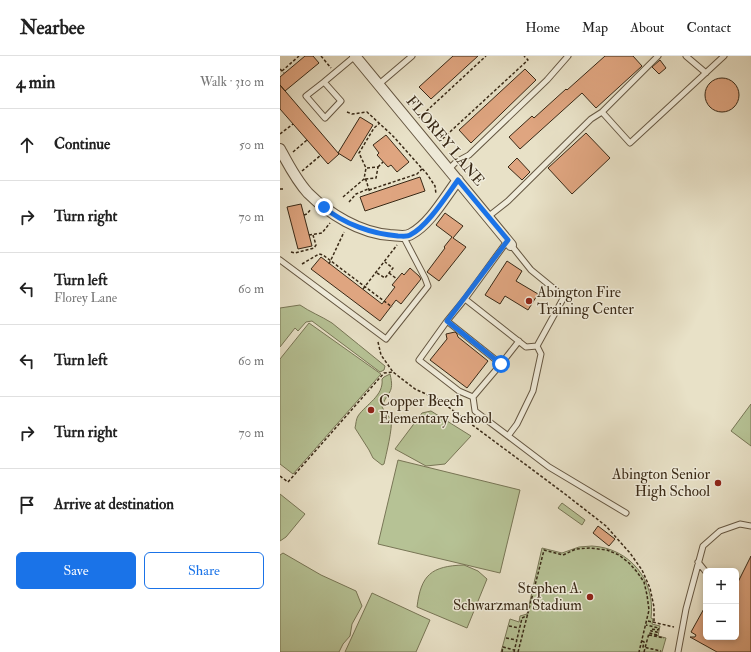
<!DOCTYPE html>
<meta charset="utf-8">
<style>
body{margin:0;font-family:"IM FELL Double Pica",serif;background:#f2f2f2;color:#222}
.controls{position:absolute;right:12px;bottom:12px;display:grid;overflow:hidden;border-radius:6px;box-shadow:0 2px 6px #0003}
.controls button{width:36px;height:36px;display:grid;place-items:center;padding:0;border:0;border-bottom:1px solid #e0e0e0;background:#fff;color:#222;font:20px sans-serif}
.stop{position:absolute;width:12px;height:12px;margin:-9px;border:3px solid #1a73e8;border-radius:50%;background:#fff}
.stop.end{background:#1a73e8;border-color:#fff;box-shadow:0 1px 4px #0008}
.list{margin:0;padding:0;list-style:none}
h2{display:flex;justify-content:space-between;align-items:center;height:52px;margin:0;padding:0 16px;font-size:17px}
h2 small{font-size:13px;font-weight:400;color:#767676}
.list li{display:grid;grid-template-columns:26px 1fr auto;gap:12px;align-items:center;box-sizing:border-box;height:72px;padding:0 16px;border-top:1px solid #e0e0e0}
.list b{display:block;font-size:15px;white-space:nowrap}
.list p{margin:0;font-size:13px;white-space:nowrap;color:#767676}
.list em{font-size:13px;font-style:normal;color:#767676}
.actions{display:flex;gap:8px;padding:12px 16px}
.actions a{flex:1;padding:9px 0;border:1px solid #1a73e8;border-radius:6px;text-align:center;font-size:14px;color:#1a73e8}
.actions .main{background:#1a73e8;color:#fff}
.icon{flex:none;width:22px;height:22px;fill:none;stroke:currentColor;stroke-width:2;stroke-linecap:round;stroke-linejoin:round}
.map{position:relative;flex:none;width:471px;height:596px;overflow:hidden}
header{display:flex;align-items:center;gap:24px;box-sizing:border-box;height:56px;padding:0 20px;background:#fff;border-bottom:1px solid #e0e0e0}
header strong{font-size:19px}
nav{display:flex;gap:22px;margin-inline-start:auto;font-size:14px}
main{display:flex}
aside{flex:1;background:#fff}
.map>svg:first-child{display:block}
</style>
<header>
<strong>Nearbee</strong>
<nav><a>Home</a><a>Map</a><a>About</a><a>Contact</a></nav>
</header>
<main>
<aside>
<h2>4 min<small>Walk · 310 m</small></h2>
<ul class="list">
<li><svg class="icon" aria-label="ahead" viewBox="0 0 24 24"><path d="M12 20V5M6 11l6-6 6 6"/></svg><div><b>Continue</b></div><em>50 m</em></li>
<li><svg class="icon" aria-label="right" viewBox="0 0 24 24"><path d="M7 20v-9h11M14 6l5 5-5 5"/></svg><div><b>Turn right</b></div><em>70 m</em></li>
<li><svg class="icon" aria-label="left" viewBox="0 0 24 24"><path d="M17 20v-9H6M10 6l-5 5 5 5"/></svg><div><b>Turn left</b><p>Florey Lane</p></div><em>60 m</em></li>
<li><svg class="icon" aria-label="left" viewBox="0 0 24 24"><path d="M17 20v-9H6M10 6l-5 5 5 5"/></svg><div><b>Turn left</b></div><em>60 m</em></li>
<li><svg class="icon" aria-label="right" viewBox="0 0 24 24"><path d="M7 20v-9h11M14 6l5 5-5 5"/></svg><div><b>Turn right</b></div><em>70 m</em></li>
<li><svg class="icon" aria-label="arrive" viewBox="0 0 24 24"><path d="M6 21V4h12l-3 4 3 4H6"/></svg><div><b>Arrive at destination</b></div></li>
</ul>
<div class="actions"><a class="main">Save</a><a>Share</a></div>
</aside>
<div class="map">
<svg width="471" height="596" viewBox="0 0 471 596">
<rect width="100%" height="100%" fill="#e8e1c7"/>
<filter id="stains"><feTurbulence type="fractalNoise" baseFrequency=".005" numOctaves="4"/><feColorMatrix values="0 0 0 0 .2 0 0 0 0 .09 0 0 0 0 .02 0 0 0 .5 -.17"/></filter>
<radialGradient id="worn" r=".72"><stop offset=".6" stop-color="#630" stop-opacity="0"/><stop offset="1" stop-color="#630" stop-opacity=".3"/></radialGradient>
<path fill="#b6c295" stroke="#787656" d="M20 249C30 256 41 260 52 267 70 281 87 296 105 310L104 314 100 316 32 265 26 266 18 275 15 272 0 291V252Z
M29 267 101 318 13 418 0 408V303Z
M110 318C115 338 107 335 102 351 104 355 109 360 111 364 113 371 106 399 104 408L102 409 93 402 89 394 75 372C76 368 76 363 78 360 86 348 104 340 102 323L104 321Z
M471 348V390L451 375Z
M151 355 191 380 165 408 146 410 115 393 142 357Z
M118 404 240 434 220 517 98 488Z
M0 438 25 458 6 481 0 485Z
M282 447 305 464 302 469 278 452Z
M312 490C350 492 376 525 371 562L373 563 372 568 380 570 378 580 386 582 382 596H221L230 563 239 566 240 560 247 558 262 492 282 497 299 491Z
M3 497 41 519 76 535 82 550 72 568 70 580 63 588 59 596H0V499Z
M184 509 198 515 207 523 187 572 137 551C141 519 151 510 184 509Z
M92 537 150 564 136 596H65Z"/>
<path fill="#dfa580" stroke="#392916" d="M25 0H33L39 7 5 35 0 29V21Z
M173 0H198L151 43 139 31Z
M325 0H353L362 10 316 52 302 37 240 93 229 81 252 60 254 62 286 33 287 34Z
M380 4 386 12 379 18 372 11Z
M245 13 256 24 191 87 179 74Z
M425 39a17 17 0 1 1 34 0a17 17 0 1 1-34 0Z
M0 29 59 98 48 108 0 53Z
M80 61 93 69 71 105 58 97Z
M306 77 330 102 292 138 268 112Z
M106 79 129 106 117 116 111 109 108 111 97 99 99 97 93 89Z
M237 102 250 116 242 124 228 111Z
M140 121 145 135 85 155 80 141Z
M21 148 32 190 18 193 7 151Z
M165 157 183 170 173 182 186 191 159 225 147 216 165 192 164 191 172 181 156 169Z
M41 201 102 248 115 231 112 229 122 217 124 219 130 212 139 220 141 223 121 248 116 244 100 265 31 213Z
M227 205 242 215 236 225 258 238 248 254 225 240 220 248 205 239Z
M175 276 177 278 178 281 208 305 187 332 150 304 167 283 166 278Z
M318 470 335 483 329 490 313 477Z
M471 500V596H437L410 581H415L416 579 411 576 426 549V581H456V530Z"/>
<g fill="none" stroke-linecap="round" stroke-linejoin="round">
<g stroke="#655742" stroke-width="7">
<path id="lane" d="M406 0 426 17
M44 26 26 40 45 62 61 45 44 26 75 0
M98 29 132 0
M322 56 350 87 444 0
M169 113 176 106 189 99 267 24 288 0
M209 160 228 145 311 63 322 56 378 0
M228 184 185 243 246 291 257 290 284 241 251 214 231 189
M0 204 106 283 148 230 145 222 123 180
M185 243 167 265 221 308 239 285
M167 265 139 304 179 335 193 341
M221 308 193 341 195 355 269 411 346 457
M228 380 237 368 253 335 261 298 257 290
M418 506 426 516
M398 596 406 553 423 490 440 475 460 468 471 470"/>
</g>
<g stroke="#655742" stroke-width="12">
<path id="street" d="M75 0 231 189
M0 93C8 108 16 124 28 137 49 158 80 177 110 179 116 179 125 182 131 178 150 168 165 141 178 124"/>
</g>
<path stroke="#392916" stroke-width="1.5" stroke-dasharray="3 2" stroke-linecap="butt" d="M41 0 51 12
M0 13 4 17
M2 15 19 0
M67 56 72 58 87 56 112 79 147 118 155 130 156 138
M139 62 206 0
M0 78 13 68
M159 86 248 4 244 0
M13 96 27 84
M98 111 103 106
M87 112 98 111 96 122 84 123 86 124 90 137
M22 115 41 99
M0 133H4
M89 134 137 118 142 113
M63 141 84 123 86 112 79 97 94 72 100 67
M69 146 76 138 88 133
M24 159 27 158 31 153
M29 179 42 177 50 167
M11 196 15 197 34 192 36 189 33 179
M22 208 39 198 43 199 112 251
M49 208 64 176
M97 217 105 222 113 212 105 206
M109 217 117 223
M83 233 117 189
M98 286 101 299 113 316
M0 420 8 426 104 317 113 316 135 333 159 344 285 438 326 470 350 497 362 514 370 532 374 551V566
M368 565 394 571
M229 570 239 572
M369 579 384 582
M226 582 237 584
M362 585 364 586 363 591 381 595
M222 596 223 591 234 594
M234 596 242 562 248 559
M238 596 264 494 283 499 296 493 310 492 327 494 339 499 349 507 357 516 364 526 367 539 369 554 359 596
M364 596 369 577 377 579V576L371 575V573L378 574 379 572 366 569"/>
<use href="#lane" stroke="#f0ecdb" stroke-width="5"/>
<use href="#street" stroke="#f0ecdb" stroke-width="10"/>
</g>
<g fill="none" stroke-linecap="round" stroke-linejoin="round">
<path stroke="#1a73e8" stroke-width="5" d="M44 151C63 168 93 178 118 180 122 180 127 181 130 179 147 171 167 139 178 124L228 184 167 265 221 308"/>
</g>
<g fill="#8f2418" stroke="#f0ecdb" stroke-width="1.5">
<circle cx="249" cy="245" r="4"/>
<circle cx="91" cy="354" r="4"/>
<circle cx="438" cy="427" r="4"/>
<circle cx="310" cy="541" r="4"/>
</g>
<g text-anchor="middle" dominant-baseline="central" stroke-width="3" stroke-linejoin="round" paint-order="stroke">
<g font-size="15" fill="#392916" stroke="#f0ecdb">
<text transform="translate(165 85) rotate(50)">FLOREY LANE</text>
</g>
<g font-size="15" fill="#392916" stroke="#f0ecdb" text-anchor="start">
<text x="257" y="236">Abington Fire<tspan x="257" dy="17">Training Center</tspan></text>
<text x="99" y="345">Copper Beech<tspan x="99" dy="17">Elementary School</tspan></text>
<text x="430" y="418" text-anchor="end">Abington Senior<tspan x="430" dy="17">High School</tspan></text>
<text x="302" y="532" text-anchor="end">Stephen A.<tspan x="302" dy="17">Schwarzman Stadium</tspan></text>
</g>
</g>
<rect width="100%" height="100%" filter="url(#stains)"/>
<rect width="100%" height="100%" fill="url(#worn)"/>
</svg>
<div class="controls">
<button>+</button>
<button>−</button>
</div>
<div class="stop" style="left:221px;top:308px"></div>
<div class="stop end" style="left:44px;top:151px"></div>
</div>
</main>
